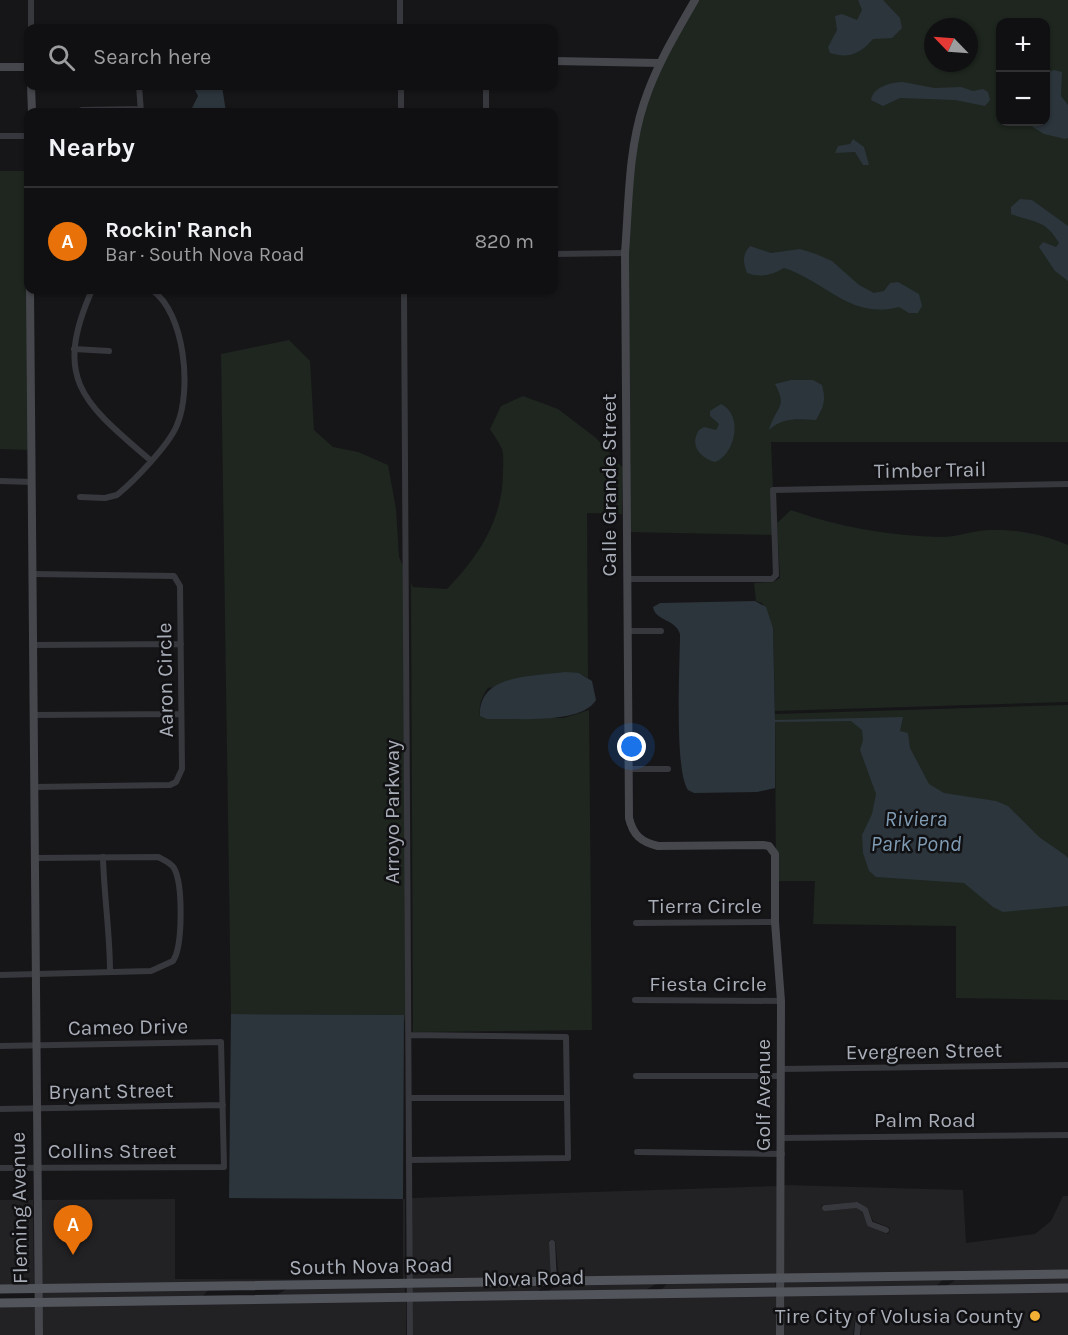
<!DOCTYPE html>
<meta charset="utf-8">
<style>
body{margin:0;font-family:Karla,sans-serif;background:#19191b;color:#f1f3f6}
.controls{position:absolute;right:18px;top:18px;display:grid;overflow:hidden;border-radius:12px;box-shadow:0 2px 4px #0004}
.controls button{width:54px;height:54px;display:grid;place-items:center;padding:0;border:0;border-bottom:2px solid #303032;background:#101012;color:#f1f3f6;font:30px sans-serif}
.compass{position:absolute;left:924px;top:18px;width:54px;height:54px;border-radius:50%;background:#101012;box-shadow:0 2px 4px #0004;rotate:295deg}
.you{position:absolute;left:632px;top:747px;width:21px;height:21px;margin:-15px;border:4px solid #fff;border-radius:50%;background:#1a73e8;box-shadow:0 0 0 9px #1a73e833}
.badge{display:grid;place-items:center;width:39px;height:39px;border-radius:50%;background:#f2b134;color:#fff;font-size:20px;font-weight:700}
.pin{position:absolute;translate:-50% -50px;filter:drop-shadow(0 2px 3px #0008)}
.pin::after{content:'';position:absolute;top:32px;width:21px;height:18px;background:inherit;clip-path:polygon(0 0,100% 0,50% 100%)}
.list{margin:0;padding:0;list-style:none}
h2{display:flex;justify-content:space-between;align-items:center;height:78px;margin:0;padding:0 24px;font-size:26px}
h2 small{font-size:20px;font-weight:400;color:#9c9d9f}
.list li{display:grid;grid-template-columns:39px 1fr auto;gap:18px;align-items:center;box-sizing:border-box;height:108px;padding:0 24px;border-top:2px solid #303032}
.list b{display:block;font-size:22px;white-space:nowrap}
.list p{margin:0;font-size:20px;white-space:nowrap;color:#9c9d9f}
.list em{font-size:20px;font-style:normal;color:#9c9d9f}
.icon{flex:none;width:33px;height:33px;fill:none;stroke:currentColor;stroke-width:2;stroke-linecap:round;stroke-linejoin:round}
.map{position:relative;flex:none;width:1068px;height:1335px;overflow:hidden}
.search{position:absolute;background:#101012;box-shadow:0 2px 4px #0004;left:24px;top:24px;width:534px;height:66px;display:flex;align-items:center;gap:15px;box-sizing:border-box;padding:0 21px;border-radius:12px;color:#9c9d9f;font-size:22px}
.panel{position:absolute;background:#101012;box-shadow:0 2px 4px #0004;left:24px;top:108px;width:534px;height:186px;border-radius:12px}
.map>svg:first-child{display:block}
</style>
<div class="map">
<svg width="1068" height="1335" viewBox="0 0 1068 1335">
<rect width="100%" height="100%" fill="#161618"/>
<path fill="#222225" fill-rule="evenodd" d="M784 1185 963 1190 966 1243 1035 1234 1051 1221 1063 1196H1068V1271L783 1275ZM859 1202 868 1210 873 1221 890 1228 888 1234 869 1227 862 1212 856 1208 823 1211 821 1205Z
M777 1186 776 1275 559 1278 555 1240H549L551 1278 412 1280V1198Z
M175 1199V1279L403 1280V1199H405V1280L41 1285 40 1200Z
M0 1200H33L34 1285 0 1286Z
M1068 1277V1285L945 1287 957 1279Z
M943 1279 936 1287 782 1289V1281Z
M775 1281 776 1289 660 1291 668 1283Z
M658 1283 644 1291 547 1292 558 1284Z
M545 1284 537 1292 412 1294V1286Z
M405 1286V1294L277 1295 288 1288Z
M209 1289 202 1297 41 1299V1291Z
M1068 1292V1335H861L863 1312 856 1311 853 1335H783L782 1295Z
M776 1295V1335H413L412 1300Z
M406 1301V1335H42V1306Z
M0 1306H35V1335H0Z"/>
<path fill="#1e261f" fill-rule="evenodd" d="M695 0H1068V442H771L775 535 626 532 625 253 639 121 659 63ZM1000 22H1046V122H1000ZM933 27H969V63H933Z
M0 171H28L32 450 0 449Z
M289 340 310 361 314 430 333 447 358 452 388 465 396 509 399 557 404 568 406 1034 404 1015 231 1014 221 354Z
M523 396 558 409 596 438 623 468 622 514 587 513 588 678 579 673 488 688C481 698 479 704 480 716L564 718 589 710 592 1030 413 1032 411 583 413 587 447 589C479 556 503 519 503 472 503 465 504 455 502 449 499 442 494 436 490 429L501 406Z
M791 510C838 527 890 536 941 537 958 537 975 530 991 530 1016 529 1045 535 1068 545V702L775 711 773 628 762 603 756 601 754 583 773 582 780 578 777 523Z
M1068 705V1000L956 998V926L813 924 815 881H776L775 714Z"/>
<path fill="#2c353c" d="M858 0H883L900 18 902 28 892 38 873 39C860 54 849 59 830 53L828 47 837 30 835 16 842 14 857 20 862 10Z
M1054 70 1062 72 1061 96 1068 105V138L1065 139 1044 134 1025 122H1046V73Z
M903 82 934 88 961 87 973 91 983 89 988 92 990 100 985 106 955 100 900 98 883 106 871 100C873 87 891 82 903 82Z
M193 86H222L226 112H190L198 96Z
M853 139 864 147 869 165H863L855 152 835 153 838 146 850 144Z
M1020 199 1032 200 1068 226V281L1055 271 1039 247 1043 242 1056 247 1059 243C1045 219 1034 223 1011 214V207Z
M750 246 771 253 800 249 816 254 832 261 859 285 874 293 884 291 890 283 898 282 919 294 922 306 918 313H909L899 307C851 320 825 281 784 268 772 275 761 278 747 273 743 262 742 255 750 246Z
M791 380H813L822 385C826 400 824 407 816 420 798 419 783 417 769 430 776 406 788 408 775 384Z
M721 404C744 415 735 455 715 462 700 458 689 445 699 430L704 427 716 430 719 424 710 416V411Z
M755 601 766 607 773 628 775 720 903 717 900 731 908 733 910 748 929 784 944 793 996 801 1008 806 1039 837 1065 855 1068 858V906L1003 912 993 907 964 883 876 877 869 871 863 853 862 835 872 814 876 794 860 750 863 740 862 730 851 721 775 722V788L757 792 694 793 688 790C674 770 680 664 680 634 676 619 655 621 653 607L660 603Z
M565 672 579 673 592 681 596 700C581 725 515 718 487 719L480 716C478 673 533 677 565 672Z
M231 1014 404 1015 403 1199 229 1198Z"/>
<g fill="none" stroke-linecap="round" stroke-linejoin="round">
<path stroke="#37383d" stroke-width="6" d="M31 0V28
M400 0V28
M139 86 141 112
M401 86V112
M486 86V112
M78 112 82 110 141 109
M0 136H28
M554 254 625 253
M92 290C52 380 84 403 150 460
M404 290 410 1335
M74 349 109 351
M0 481 32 482
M80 497 105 498 117 495C134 481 169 445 177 425 192 390 185 313 152 290
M34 574 174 576 180 586 182 769 176 782 170 785 34 787
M627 579H772L776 575 773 490 1068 484
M628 631H661
M33 645 181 644
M33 715 181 714
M629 769H668
M103 857C104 896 110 933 110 972
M636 923 775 922
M0 975 151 971 173 961C183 946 183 884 174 868 170 862 164 860 158 857L35 858
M635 1000 781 1001
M0 1046 221 1042 224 1167 0 1168
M781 1069 1068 1065
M636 1076H781
M409 1098H567
M0 1109 223 1105
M782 1138 1068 1135
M637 1152 782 1154
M409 1160 568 1158 566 1037 409 1035
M825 1208 857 1205 865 1210 870 1224 886 1230
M552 1243 554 1281
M857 1335 859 1315"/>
<path stroke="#45474d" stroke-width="8" d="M695 0C676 33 656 66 644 103 628 151 629 203 625 253L629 818C633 835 641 842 658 846L763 845 769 846 775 854V922L781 1001 780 1335
M554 61 659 63
M0 67H28
M31 86 32 112
M30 290 39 1335"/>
<path stroke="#53555c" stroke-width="9" d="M0 1289 1068 1274
M0 1303 1068 1288"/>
</g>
<circle fill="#f2b134" stroke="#111113" stroke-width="2" cx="1035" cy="1316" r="6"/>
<g text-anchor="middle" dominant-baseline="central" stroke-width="5" stroke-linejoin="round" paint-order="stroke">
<g font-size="21" fill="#a8adb8" stroke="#111113">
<text transform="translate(930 470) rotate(-1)">Timber Trail</text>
<text transform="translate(609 485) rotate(-90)">Calle Grande Street</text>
<text transform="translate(165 680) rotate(-91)">Aaron Circle</text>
<text transform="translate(392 812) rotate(-90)">Arroyo Parkway</text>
<text x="705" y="906">Tierra Circle</text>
<text x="708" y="984">Fiesta Circle</text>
<text transform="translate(128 1027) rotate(-1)">Cameo Drive</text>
<text transform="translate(924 1051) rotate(-1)">Evergreen Street</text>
<text transform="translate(111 1091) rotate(-1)">Bryant Street</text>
<text transform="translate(763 1095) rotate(-90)">Golf Avenue</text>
<text x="925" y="1120">Palm Road</text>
<text x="112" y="1151">Collins Street</text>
<text transform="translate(19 1208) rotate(-91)">Fleming Avenue</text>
<text transform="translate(371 1266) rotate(-1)">South Nova Road</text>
<text transform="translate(534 1278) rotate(-1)">Nova Road</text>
</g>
<g font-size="21" fill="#a8adb8" stroke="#111113" text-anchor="end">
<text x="1023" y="1316">Tire City of Volusia County</text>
</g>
<g font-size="22" font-style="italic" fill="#7f9bb3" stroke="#111113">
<text x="916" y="819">Riviera<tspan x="916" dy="25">Park Pond</tspan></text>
</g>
</g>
</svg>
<div class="controls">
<button>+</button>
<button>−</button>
</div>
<svg class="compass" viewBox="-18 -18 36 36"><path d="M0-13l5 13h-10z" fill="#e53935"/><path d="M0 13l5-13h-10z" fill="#9c9d9f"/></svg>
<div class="you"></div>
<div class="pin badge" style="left:73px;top:1255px;background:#e8710a">A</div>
<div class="search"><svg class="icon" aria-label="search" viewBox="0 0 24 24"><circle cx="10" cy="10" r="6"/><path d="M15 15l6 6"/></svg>Search here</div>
<section class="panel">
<h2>Nearby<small></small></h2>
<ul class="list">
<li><span class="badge" style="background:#e8710a">A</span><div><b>Rockin' Ranch</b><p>Bar · South Nova Road</p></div><em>820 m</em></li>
</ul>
</section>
</div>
